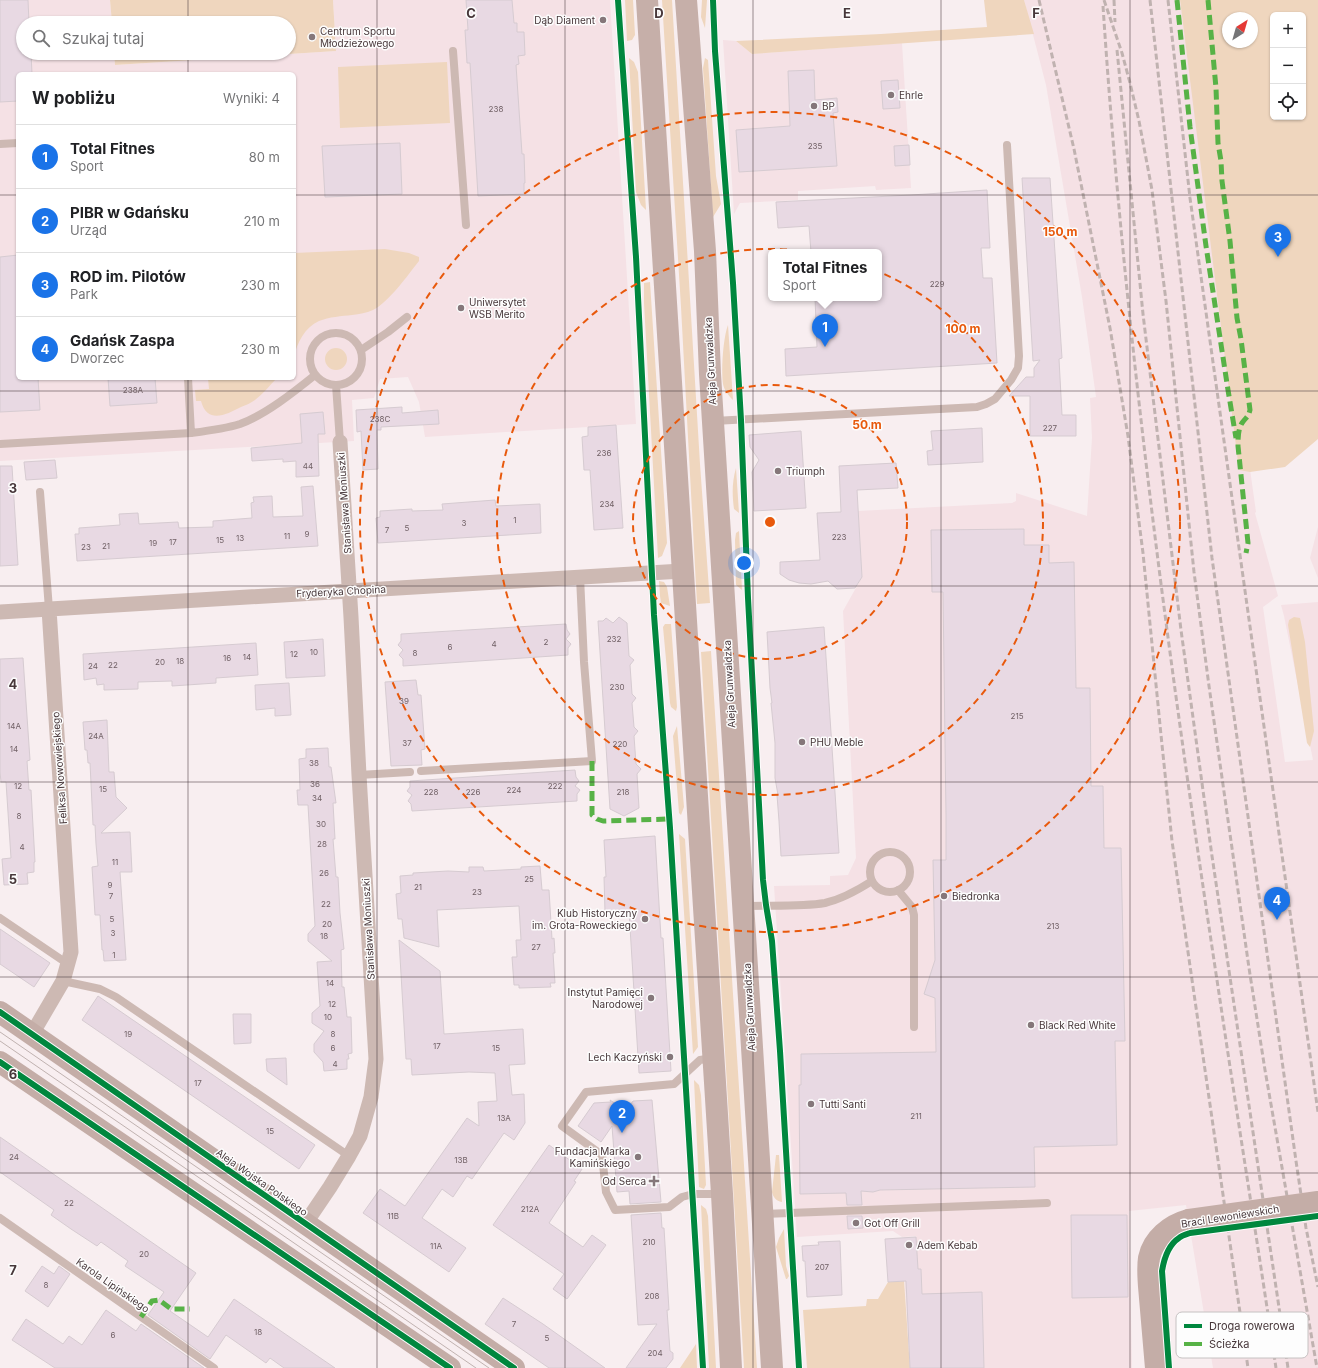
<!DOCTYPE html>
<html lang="pl">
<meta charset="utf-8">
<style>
body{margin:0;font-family:Inter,sans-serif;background:#f6f6f6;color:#202124}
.controls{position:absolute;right:12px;top:12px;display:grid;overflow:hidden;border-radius:6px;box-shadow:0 1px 3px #0004}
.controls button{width:36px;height:36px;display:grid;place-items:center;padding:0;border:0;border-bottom:1px solid #e0e0e0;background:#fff;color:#202124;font:20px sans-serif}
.compass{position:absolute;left:1222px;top:12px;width:36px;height:36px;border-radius:50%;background:#fff;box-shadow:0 1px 3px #0004;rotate:37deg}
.you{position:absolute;left:744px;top:563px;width:14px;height:14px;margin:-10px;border:3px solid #fff;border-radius:50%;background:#1a73e8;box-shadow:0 0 0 6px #1a73e833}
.badge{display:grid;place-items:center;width:26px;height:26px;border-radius:50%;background:#1a73e8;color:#fff;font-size:13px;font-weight:700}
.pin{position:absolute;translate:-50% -33px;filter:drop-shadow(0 1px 2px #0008)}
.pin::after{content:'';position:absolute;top:21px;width:14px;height:12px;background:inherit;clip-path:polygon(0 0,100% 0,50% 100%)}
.popup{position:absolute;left:768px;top:249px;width:114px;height:52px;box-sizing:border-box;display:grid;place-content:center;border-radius:6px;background:#fff;filter:drop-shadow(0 1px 3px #0005);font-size:13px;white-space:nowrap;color:#757577}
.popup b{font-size:15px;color:#202124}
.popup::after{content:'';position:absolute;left:50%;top:100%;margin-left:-8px;border:8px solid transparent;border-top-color:#fff}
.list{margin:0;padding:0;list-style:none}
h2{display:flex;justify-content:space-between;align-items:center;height:52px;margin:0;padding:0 16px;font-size:17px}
h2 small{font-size:13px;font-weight:400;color:#757577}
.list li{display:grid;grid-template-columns:26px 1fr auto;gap:12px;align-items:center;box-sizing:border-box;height:64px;padding:0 16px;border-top:1px solid #e0e0e0}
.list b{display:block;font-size:15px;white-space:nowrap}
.list p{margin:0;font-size:13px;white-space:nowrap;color:#757577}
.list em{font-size:13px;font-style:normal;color:#757577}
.icon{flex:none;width:22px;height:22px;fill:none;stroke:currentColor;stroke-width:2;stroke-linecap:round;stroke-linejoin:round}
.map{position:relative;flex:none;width:1318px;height:1368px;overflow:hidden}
.search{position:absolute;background:#fff;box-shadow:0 1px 3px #0004;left:16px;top:16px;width:280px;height:44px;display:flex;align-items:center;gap:10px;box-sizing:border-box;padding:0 14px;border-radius:22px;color:#757577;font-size:15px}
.panel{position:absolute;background:#fff;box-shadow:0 1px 3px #0004;left:16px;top:72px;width:280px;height:308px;border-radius:6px}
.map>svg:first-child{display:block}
</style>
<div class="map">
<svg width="1318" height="1368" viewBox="0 0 1318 1368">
<rect width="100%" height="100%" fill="#f8eef0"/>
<path fill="#f5e1e5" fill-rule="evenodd" d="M0 0H110L112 23H23V53H114L115 65 336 51 333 0H610L636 424 425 437 419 402 408 377 380 379 374 398 352 400 354 441 0 461ZM18 74H294V378H18Z
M1024 0H1180L1188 62 1219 248 1256 512 1255 513 1278 596 1263 607 1285 762 1313 760 1284 616 1281 605 1318 602V1368H1213L1186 1205 1129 1211 1132 1368H910L904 1270 917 1269 916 1236 902 1237 893 1231 797 1237 774 886 830 885V876L848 875 856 858 843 611 862 577 858 511 1012 503 1016 501V493L1087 516 1092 438 1090 398 1096 397 1082 297 1046 85Z
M723 40 736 41 752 54 902 43 911 188 876 190 875 186 798 191V200L740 203 734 214Z
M1318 527V578L1310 558Z"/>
<path fill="#efd6be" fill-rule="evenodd" d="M110 0H333L336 51 115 65 114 53H289V23H112Z
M625 0H633L635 35 632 40 627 41Z
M662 0H672L700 464 710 603 697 604 681 307Z
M702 0H707L705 28 701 17Z
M984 0H1024L1034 34 752 54 736 41 881 34 987 27Z
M1180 0H1318V439L1285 467 1250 472 1239 470ZM1273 15H1303V117H1273ZM1228 18H1252V42H1228Z
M629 58 634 62 638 72 646 210 641 205 636 192Z
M705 58 708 60 716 176 721 204 713 217 703 68Z
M447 62 450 123 340 128 338 67Z
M385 249 409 253 419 257V261C408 275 388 303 373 310 366 313 360 314 352 315 342 316 329 317 319 321 305 327 297 343 294 357V253Z
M650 282 667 543 662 556 658 558 644 303V283Z
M728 325 733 400C729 396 724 390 723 384 721 371 723 338 728 325Z
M325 359a11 11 0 1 1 22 0a11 11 0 1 1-22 0Z
M208 378H277C270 385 263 394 255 400 251 403 246 405 241 407 226 415 207 424 201 401H196L195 390 209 389Z
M736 468 739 513 734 509C732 494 732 482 736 468Z
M739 531 742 590 736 585 735 540 736 533Z
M659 581 664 582 667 587 670 606 661 603 660 596Z
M1294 617 1300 618 1305 642 1314 731 1310 747 1307 743 1288 625 1289 620Z
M665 624H671L677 707 676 711 671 707 670 703 663 627Z
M711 651 757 1368H744L701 652Z
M677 726 684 807 681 815 679 813 673 736Z
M679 834 685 839 698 1047 693 1054Z
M694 1080 699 1085 701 1095 706 1185 704 1189 699 1187Z
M776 1155H779L782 1202C776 1201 773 1197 772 1192Z
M701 1205 706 1209 708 1216 716 1368H709Z
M784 1229 786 1266 789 1276 787 1279H786L776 1247 779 1238Z
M904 1280 910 1368H807L803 1310 866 1306 867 1299H878L888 1282Z
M696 1344 697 1368H680Z"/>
<path fill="#e8d9e3" stroke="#d6cbd1" d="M0 0H28L29 23H23V53H31L32 74H18V101L0 102Z
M466 0H512L514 23H517V32H524L525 55 518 56 519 64 516 65 522 154H524L525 183H524V194L478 196 470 63H467L465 30H468Z
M814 70 815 100 837 98 838 112 833 113 837 166 739 172 736 130 790 126 788 71Z
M898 80 900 108 883 109 881 81Z
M400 143 402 194 325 197 322 146Z
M909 145 910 165 895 166 894 146Z
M1022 178H1050L1062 358 1059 359 1062 415H1076V436H1030V396H1009L1026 377H1034V368L1040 360 1033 361Z
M987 190 990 248H981L983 278H992L997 363 786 376 785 349 817 347 815 298H879V252H811L809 226 778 228 776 202 911 195Z
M18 255V378H38L40 410 0 412V257Z
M108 378H155L157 403 110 406Z
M402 407V413L438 410 439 424 381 427V430H377L378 469 363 470 361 431 357 432 356 410Z
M323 412 325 434H318L319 476 296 477V461L283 462V459L252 461 251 448 302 443 300 414Z
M616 425 623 528 594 530 590 470H584L582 437 588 436V427Z
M982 428 983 462 928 465 927 451 933 450 931 431Z
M801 431 806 508 754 511 752 472 759 460 750 447 749 435Z
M55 460 57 478 26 480 24 462Z
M896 463 898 488 857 490 862 577 855 588 837 589 828 581 811 584 799 583 789 580 780 574V562L820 560 817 513 841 512 839 466Z
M0 466H12L18 565 0 566Z
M313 486 318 546 77 561 75 534H79V528L120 525 119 514 138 513 139 524 178 522 179 528 213 527V521L252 518 251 503 254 502 253 497 272 496 273 517 303 516 301 487Z
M495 500 496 506 540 504 541 533 378 543 376 518 380 517V511L412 509V511L443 510 442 504Z
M1024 529V545H1049V563L1074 562 1076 688H1090L1091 786H1103L1104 848H1121L1125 1041H1115L1117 1145 1034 1147 1035 1187 880 1190 873 1192 861 1191 862 1205H847L846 1193 800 1194 799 1085H801V1054L936 1052 935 998 924 994 935 960 933 860H946V815L943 592H932L931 530Z
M619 617 627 623 629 656 634 660 630 665 632 694 636 698 632 703 634 727 638 731 634 736 636 764 641 769 637 774 639 808 624 816 610 809 598 621H603L606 618 613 623Z
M566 624 567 630 570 634 566 639 571 644 568 648V655L403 666V659L399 655 403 650 398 645 401 641V634Z
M824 627 839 853 781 856 779 821 777 795H778L775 778V743L771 703H772L770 688 767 632Z
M323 639 325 676 286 678 284 642Z
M256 643 258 675 216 678V683L172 686V681L138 682V689L104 690V684L97 685 96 678 84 680 83 654Z
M23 658 30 760 27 761 29 790H31L35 862H34V872L27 873 28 884 4 885 2 859 11 858 6 782H1L0 772V659Z
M416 680 418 695H421L425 749 421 750 422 765 391 766 385 682Z
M289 683 291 715 275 716V708L256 710 255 685Z
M107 720 109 772H114L116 797 127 808 101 833 130 832 132 872H120L126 960 104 961 103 950H102L100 915H95L92 867 98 866 96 844 95 825H93L90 763H88L87 750H85L83 722Z
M328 748 329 767H331L336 803H333L335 839H333L336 877H338L340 913 344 949 341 950 342 987H344L347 1017H351L352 1053 348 1054 349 1059H347V1069L324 1071 323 1062 314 1052V1044L324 1031 312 1023V1013L320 1006 317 962 332 961 308 941V934L315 926 308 805H298L297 790H300L299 759 306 758V749Z
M575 770 576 777 579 781 575 786 580 790 577 794V801L412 811 411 804 408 801 412 795 407 791 410 787V781Z
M655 836 661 938H663L671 1071 639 1073 629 911 605 912 604 877H606L604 840Z
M540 866 542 890H549L552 939 554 938 555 953H553L555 983H550L551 987 519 988V985H514L512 957H517L516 940H521L519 906 437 910 439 947 404 938 402 919H398L396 894 401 893 400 876 413 875V873L448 871 469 872V867H483L484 871 521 869V867Z
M0 929 50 963 34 987 0 964Z
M399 940 440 971 444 1034 523 1029 525 1064 509 1065 512 1095 524 1094 525 1123 514 1140 504 1133 472 1179 467 1176 453 1197 442 1189 422 1218 466 1248 449 1272 363 1213 380 1189 405 1206 467 1118 479 1126 478 1102 497 1101 495 1073 469 1072 412 1075 411 1059H406Z
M98 996 315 1145 299 1169 82 1020Z
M233 1014H251V1043L234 1044Z
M286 1058 287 1085 267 1071 266 1059Z
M610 1100 626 1111 633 1101 652 1100 661 1202 630 1204 629 1191 617 1192 612 1126 601 1142 578 1126 594 1103 611 1102Z
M0 1137 196 1273 170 1311 208 1337 234 1299 335 1368H284L270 1358 266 1363 226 1335 210 1359 148 1315 164 1292 125 1266 128 1261 101 1242 97 1246 71 1229 51 1215 54 1210 0 1172Z
M549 1145 582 1169 574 1181 576 1182 549 1223 583 1247 592 1235 606 1245 567 1299 553 1289 564 1274 493 1225Z
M661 1213 662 1228H664L669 1310H667L670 1351 673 1353V1359L666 1368H626L657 1324 638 1325 631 1215Z
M1071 1215H1127L1128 1297 1072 1298Z
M847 1216H862L863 1228 848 1229Z
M916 1237 918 1269H921L922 1294 982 1292 984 1368H910L906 1281 888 1282 885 1239Z
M840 1241 842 1295 807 1297 805 1261H803L802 1246 819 1245 818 1242Z
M42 1266 54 1274 59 1266 70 1274 48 1307 25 1291Z
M503 1298 543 1324 605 1368H549L485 1324Z
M106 1310 136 1331 141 1324 204 1368H55L12 1340 26 1319 63 1344 69 1336 82 1345Z"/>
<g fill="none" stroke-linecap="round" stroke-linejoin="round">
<path stroke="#cdb9b3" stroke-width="8" d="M453 51 466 225
M0 144 18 143
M310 359a26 26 0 1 1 52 0a26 26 0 1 1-52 0Z
M361 350 388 332 407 317
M188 378 191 433
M336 385 340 442
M714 421 977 407 986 404 995 399 1011 380 1018 368 1019 356 1007 145
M0 444 191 433C207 431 224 429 240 424 265 415 294 392 315 375
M40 492 49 609
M421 771 592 761 584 662 580 577
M359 775 410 772
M870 872a20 20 0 1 1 40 0a20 20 0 1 1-40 0Z
M898 890 912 907 914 915V1027
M745 906C770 905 801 907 825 903 842 899 858 890 872 881
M0 918 68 964
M63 981 100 989 116 997 349 1156
M712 1058 700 1060 674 1084 586 1092 562 1126 602 1155 606 1192 615 1210 669 1207 682 1197 693 1194H722
M764 1214 1047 1203
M0 1218 214 1368"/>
<path stroke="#cdb9b3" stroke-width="15" d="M0 612 682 571
M32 1034 63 981 71 952 49 609
M305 1224 330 1187 349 1156 360 1136 371 1097 376 1059 359 775 351 617 340 442"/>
<path stroke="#c4ada7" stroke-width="22" d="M0 1012 514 1368
M0 1062 450 1368
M1156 1368C1154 1345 1152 1321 1150 1298 1149 1285 1147 1271 1149 1258 1153 1239 1170 1225 1189 1220"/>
<path stroke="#c6afa9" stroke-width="22" d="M647 0 722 1194 731 1368
M686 0 705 251 710 374 772 1368"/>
<path stroke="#c0b2b0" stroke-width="1" d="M0 1032 489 1368
M0 1041 476 1368"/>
<path stroke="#c0b2b0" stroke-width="3" stroke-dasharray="6 3" stroke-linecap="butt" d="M1039 0 1074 149 1110 328 1128 436 1143 553 1161 735 1172 841 1248 1368
M1104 0 1122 53 1130 83 1139 121 1152 190 1166 301 1194 572 1209 686 1249 968 1265 1070 1317 1368
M1114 0 1115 22
M1150 0 1212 558 1296 1161 1306 1228 1318 1287
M1168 0 1190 198 1318 1112
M1103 6C1125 339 1170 670 1220 1000 1238 1122 1258 1245 1276 1368
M1117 50 1143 314 1181 630 1212 856 1288 1368"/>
<path stroke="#c4ada7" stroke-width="22" d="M1189 1220 1318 1202"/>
<path stroke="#57b246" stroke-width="5" stroke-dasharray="10 5" stroke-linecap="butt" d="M1177 0 1190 127 1206 246 1228 390 1236 438
M1208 0 1216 88 1218 143 1221 161 1222 181 1230 241 1237 318 1241 339 1250 410C1248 418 1246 417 1242 423 1238 429 1238 439 1238 446L1248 543 1246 553
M592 761V815L597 819 603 821 670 819
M141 1317 152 1301 159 1300 171 1309H190"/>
<g stroke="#fdfdfd" stroke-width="8">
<path id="cycleway" d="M618 0 636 257 654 615 670 828 703 1368
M713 0 715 51 733 283 741 420 748 598 763 880 766 905 772 941 780 1051 799 1368
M0 1012 514 1368
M0 1062 450 1368
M1169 1368 1162 1271C1164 1259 1168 1245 1179 1238 1182 1235 1187 1234 1190 1233L1318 1216"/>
</g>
<use href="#cycleway" stroke="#00873e" stroke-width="6"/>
</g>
<path fill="none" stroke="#47373a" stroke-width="1" stroke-opacity="0.55" d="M188 0V23M377 0V1368M565 0V1368M753 0V1368M941 0V1368M1130 0V1368M188 53V74M0 195H18M294 195H1318M188 378V1368M0 391H1318M0 586H1318M0 782H1318M0 977H1318M0 1173H1318"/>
<g fill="none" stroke="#e8590c" stroke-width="2" stroke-dasharray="7 5">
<circle cx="770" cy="522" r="137"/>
<circle cx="770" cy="522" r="273"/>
<circle cx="770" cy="522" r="410"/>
</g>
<g fill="#85777a" stroke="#fdfdfd" stroke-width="1.5">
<circle cx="603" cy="20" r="4"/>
<circle cx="312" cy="37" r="4"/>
<circle cx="891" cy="95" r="4"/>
<circle cx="814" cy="106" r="4"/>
<circle cx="461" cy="308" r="4"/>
<circle cx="778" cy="471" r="4"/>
<circle cx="802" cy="742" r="4"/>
<circle cx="944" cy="896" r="4"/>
<circle cx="645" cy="919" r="4"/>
<circle cx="651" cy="998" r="4"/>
<circle cx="1031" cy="1025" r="4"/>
<circle cx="670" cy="1057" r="4"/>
<circle cx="811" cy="1104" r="4"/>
<circle cx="638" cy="1157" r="4"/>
<path d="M652 1175h4v4h4v4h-4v4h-4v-4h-4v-4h4z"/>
<circle cx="856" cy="1223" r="4"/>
<circle cx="909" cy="1245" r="4"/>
</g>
<g text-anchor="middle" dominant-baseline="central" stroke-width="3" stroke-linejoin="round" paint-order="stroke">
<g font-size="8" fill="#716166">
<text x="496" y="109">238</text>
<text x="815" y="146">235</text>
<text x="937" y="284">229</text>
<text x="133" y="390">238A</text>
<text x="380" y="419">238C</text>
<text x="1050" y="428">227</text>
<text x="604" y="453">236</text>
<text x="308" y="466">44</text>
<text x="607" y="504">234</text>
<text x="515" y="520">1</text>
<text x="464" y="523">3</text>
<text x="407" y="528">5</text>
<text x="387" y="530">7</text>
<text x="307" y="534">9</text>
<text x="287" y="536">11</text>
<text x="839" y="537">223</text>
<text x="240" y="538">13</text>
<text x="220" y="540">15</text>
<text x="173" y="542">17</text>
<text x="153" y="543">19</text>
<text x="106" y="546">21</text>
<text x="86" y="547">23</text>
<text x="614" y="639">232</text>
<text x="546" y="642">2</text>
<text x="494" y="644">4</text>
<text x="450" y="647">6</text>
<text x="314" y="652">10</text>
<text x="415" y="653">8</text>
<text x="294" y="654">12</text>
<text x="247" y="657">14</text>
<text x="227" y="658">16</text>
<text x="180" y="661">18</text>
<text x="160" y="662">20</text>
<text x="113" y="665">22</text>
<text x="93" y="666">24</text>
<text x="617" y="687">230</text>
<text x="404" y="701">39</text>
<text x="1017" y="716">215</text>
<text x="14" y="726">14A</text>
<text x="96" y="736">24A</text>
<text x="407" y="743">37</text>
<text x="620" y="744">220</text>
<text x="14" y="749">14</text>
<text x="314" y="763">38</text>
<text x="315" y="784">36</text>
<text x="18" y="786">12</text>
<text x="555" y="786">222</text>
<text x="103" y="789">15</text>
<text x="514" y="790">224</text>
<text x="431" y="792">228</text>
<text x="473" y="792">226</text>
<text x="623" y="792">218</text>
<text x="317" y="798">34</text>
<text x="19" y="816">8</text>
<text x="321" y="824">30</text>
<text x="322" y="844">28</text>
<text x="22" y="847">4</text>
<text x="115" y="862">11</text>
<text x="324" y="873">26</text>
<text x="529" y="879">25</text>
<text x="110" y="885">9</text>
<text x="418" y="887">21</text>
<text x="477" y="892">23</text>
<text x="111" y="896">7</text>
<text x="326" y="904">22</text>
<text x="112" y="919">5</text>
<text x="327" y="924">20</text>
<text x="1053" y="926">213</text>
<text x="113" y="933">3</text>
<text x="324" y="936">18</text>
<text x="536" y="947">27</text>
<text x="114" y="955">1</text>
<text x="330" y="983">14</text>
<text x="332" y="1004">12</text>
<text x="328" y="1017">10</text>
<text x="128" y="1034">19</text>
<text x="333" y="1034">8</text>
<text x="437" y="1046">17</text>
<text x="333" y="1048">6</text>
<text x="496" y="1048">15</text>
<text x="335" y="1064">4</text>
<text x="198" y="1083">17</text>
<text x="916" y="1116">211</text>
<text x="504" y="1118">13A</text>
<text x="270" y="1131">15</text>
<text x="14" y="1157">24</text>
<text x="461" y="1160">13B</text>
<text x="69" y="1203">22</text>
<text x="530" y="1209">212A</text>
<text x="393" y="1216">11B</text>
<text x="649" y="1242">210</text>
<text x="436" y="1246">11A</text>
<text x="144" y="1254">20</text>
<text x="822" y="1267">207</text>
<text x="46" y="1285">8</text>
<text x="652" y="1296">208</text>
<text x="514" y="1324">7</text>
<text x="258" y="1332">18</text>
<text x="113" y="1335">6</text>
<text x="547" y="1338">5</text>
<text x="655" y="1353">204</text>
</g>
<g font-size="10" fill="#47373a" stroke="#fdfdfd" text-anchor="start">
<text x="595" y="20" text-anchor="end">Dąb Diament</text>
<text x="320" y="31">Centrum Sportu<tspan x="320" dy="12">Młodzieżowego</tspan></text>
<text x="899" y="95">Ehrle</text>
<text x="822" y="106">BP</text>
<text x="469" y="302">Uniwersytet<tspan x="469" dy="12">WSB Merito</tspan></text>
<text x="786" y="471">Triumph</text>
<text x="810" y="742">PHU Meble</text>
<text x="952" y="896">Biedronka</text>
<text x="637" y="913" text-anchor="end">Klub Historyczny<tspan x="637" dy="12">im. Grota-Roweckiego</tspan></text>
<text x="643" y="992" text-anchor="end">Instytut Pamięci<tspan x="643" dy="12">Narodowej</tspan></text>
<text x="1039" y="1025">Black Red White</text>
<text x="662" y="1057" text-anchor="end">Lech Kaczyński</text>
<text x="819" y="1104">Tutti Santi</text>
<text x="630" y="1151" text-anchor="end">Fundacja Marka<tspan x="630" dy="12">Kamińskiego</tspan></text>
<text x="646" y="1181" text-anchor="end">Od Serca</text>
<text x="864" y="1223">Got Off Grill</text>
<text x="917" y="1245">Adem Kebab</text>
</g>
<g font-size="10" fill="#47373a" stroke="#fdfdfd">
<text transform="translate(710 361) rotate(-93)">Aleja Grunwaldzka</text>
<text transform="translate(344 503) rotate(-94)">Stanisława Moniuszki</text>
<text transform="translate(341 591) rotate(-3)">Fryderyka Chopina</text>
<text transform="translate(729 684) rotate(-93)">Aleja Grunwaldzka</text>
<text transform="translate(59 768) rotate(-94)">Feliksa Nowowiejskiego</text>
<text transform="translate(368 929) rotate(-93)">Stanisława Moniuszki</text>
<text transform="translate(749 1007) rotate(-93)">Aleja Grunwaldzka</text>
<text transform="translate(262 1182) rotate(35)">Aleja Wojska Polskiego</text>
<text transform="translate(1230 1216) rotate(-9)">Braci Lewoniewskich</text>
<text transform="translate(113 1285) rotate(35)">Karola Lipińskiego</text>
</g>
</g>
<rect x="1176" y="1312" width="132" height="46" rx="6" fill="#fdfdfd" stroke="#c6c2c2" stroke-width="1"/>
<rect x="1184" y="1324" width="18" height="4" fill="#00873e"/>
<rect x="1184" y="1342" width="18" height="4" fill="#57b246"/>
<g font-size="11" fill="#47373a">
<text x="1209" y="1330">Droga rowerowa</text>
<text x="1209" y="1348">Ścieżka</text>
</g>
<g font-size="13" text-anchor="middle" font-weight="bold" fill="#47373a" stroke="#fdfdfd" stroke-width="3" stroke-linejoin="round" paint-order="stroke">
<text x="471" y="18">C</text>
<text x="659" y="18">D</text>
<text x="847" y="18">E</text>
<text x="1036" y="18">F</text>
<text x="13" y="493">3</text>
<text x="13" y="689">4</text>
<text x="13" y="884">5</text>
<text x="13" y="1079">6</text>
<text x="13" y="1275">7</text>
</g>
<circle cx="770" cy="522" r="6" fill="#e8590c" stroke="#fdfdfd" stroke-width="2"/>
<g font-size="12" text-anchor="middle" font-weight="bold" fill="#e8590c" stroke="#fdfdfd" stroke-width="3" stroke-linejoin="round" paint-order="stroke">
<text x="1060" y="236">150 m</text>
<text x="963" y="333">100 m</text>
<text x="867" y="429">50 m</text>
</g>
</svg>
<div class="controls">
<button>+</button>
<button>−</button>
<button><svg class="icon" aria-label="locate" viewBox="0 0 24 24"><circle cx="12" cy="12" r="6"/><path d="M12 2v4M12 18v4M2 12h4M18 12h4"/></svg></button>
</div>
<svg class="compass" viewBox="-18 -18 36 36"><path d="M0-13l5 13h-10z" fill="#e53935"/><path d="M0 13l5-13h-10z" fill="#757577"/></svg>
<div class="you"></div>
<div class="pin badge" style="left:825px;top:347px">1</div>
<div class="popup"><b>Total Fitnes</b>Sport</div>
<div class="pin badge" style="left:622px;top:1133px">2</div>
<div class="pin badge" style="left:1278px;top:257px">3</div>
<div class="pin badge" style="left:1277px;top:920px">4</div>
<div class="search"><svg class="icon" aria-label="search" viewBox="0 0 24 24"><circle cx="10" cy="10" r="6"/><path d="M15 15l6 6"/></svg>Szukaj tutaj</div>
<section class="panel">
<h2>W pobliżu<small>Wyniki: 4</small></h2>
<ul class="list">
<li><span class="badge">1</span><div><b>Total Fitnes</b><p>Sport</p></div><em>80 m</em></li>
<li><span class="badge">2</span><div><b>PIBR w Gdańsku</b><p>Urząd</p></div><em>210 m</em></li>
<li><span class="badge">3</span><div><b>ROD im. Pilotów</b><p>Park</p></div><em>230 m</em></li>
<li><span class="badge">4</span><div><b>Gdańsk Zaspa</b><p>Dworzec</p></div><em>230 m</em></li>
</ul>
</section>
</div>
